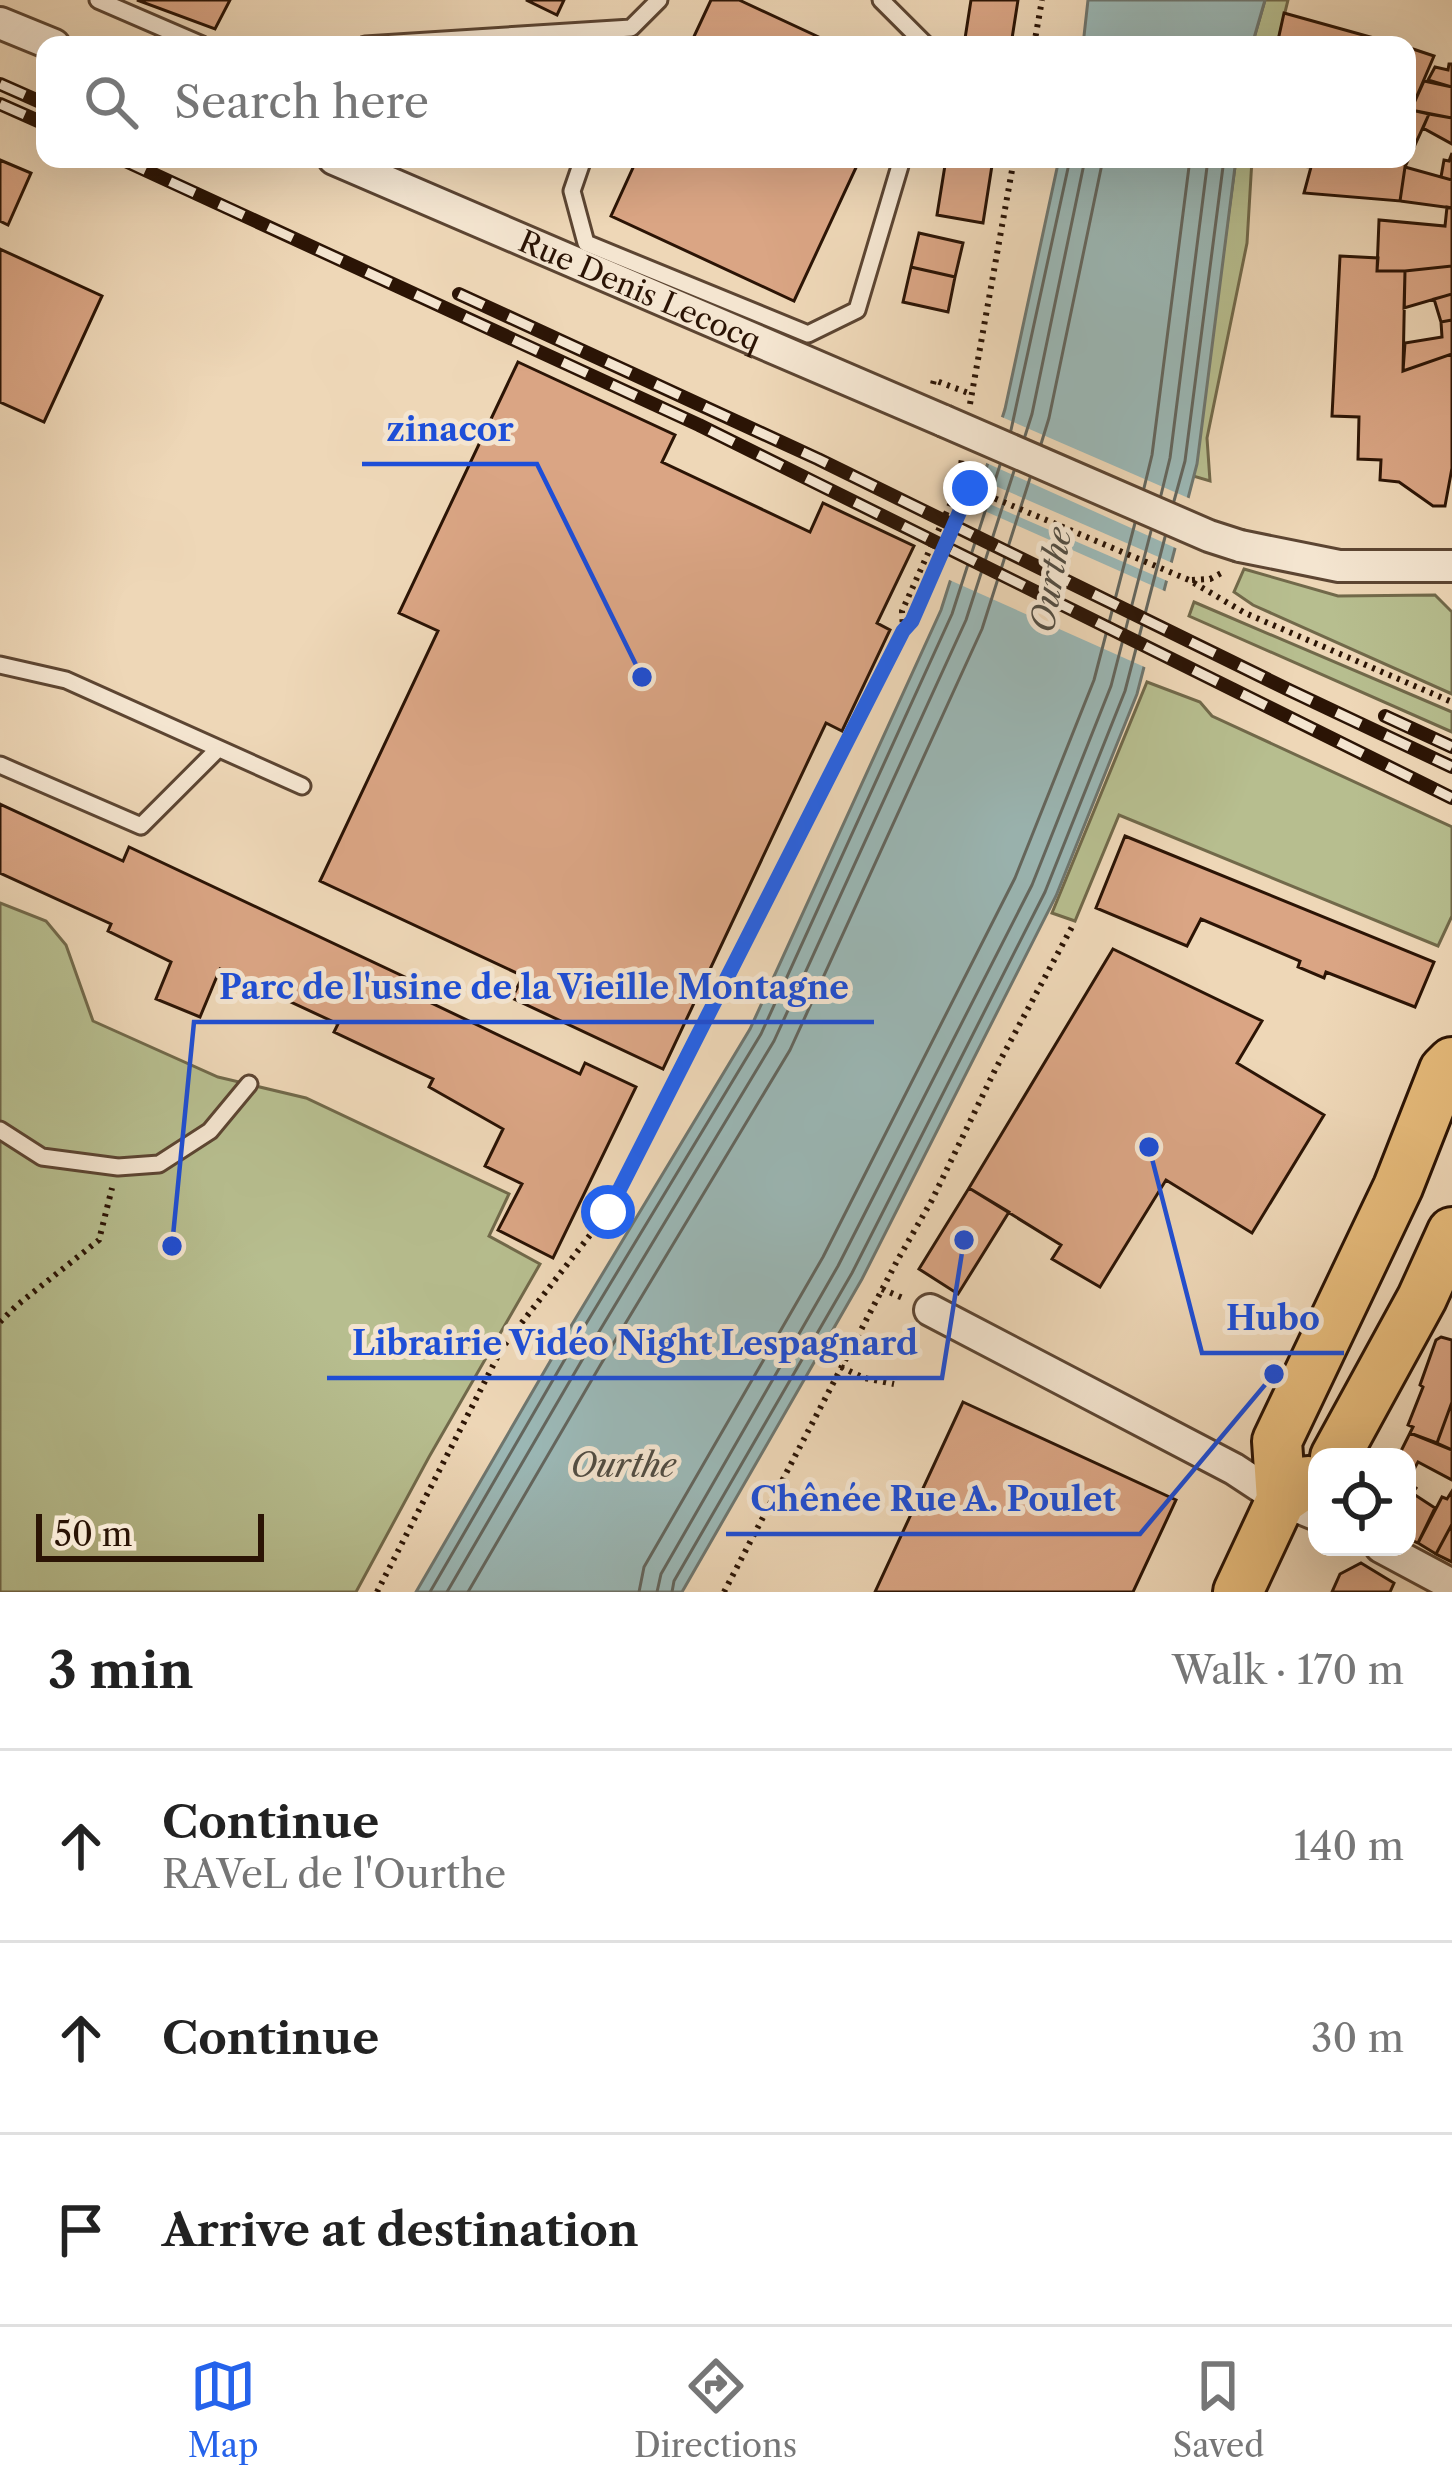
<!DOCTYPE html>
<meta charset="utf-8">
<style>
body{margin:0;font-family:"Libre Caslon Text",serif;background:#f2f2f2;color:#222}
.controls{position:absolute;right:36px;bottom:36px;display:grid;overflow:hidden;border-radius:24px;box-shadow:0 12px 48px #0002}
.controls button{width:108px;height:108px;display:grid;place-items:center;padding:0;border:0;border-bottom:3px solid #e0e0e0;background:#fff;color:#222;font:60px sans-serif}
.scale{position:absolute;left:36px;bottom:30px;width:228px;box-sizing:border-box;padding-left:12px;border:6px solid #2b1405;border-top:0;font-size:33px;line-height:42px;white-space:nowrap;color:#2b1405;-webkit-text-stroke:9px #f4e5d0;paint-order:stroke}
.stop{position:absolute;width:36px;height:36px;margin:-27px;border:9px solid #2563eb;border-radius:50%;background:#fff}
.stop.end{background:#2563eb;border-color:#fff;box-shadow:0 3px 12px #0008}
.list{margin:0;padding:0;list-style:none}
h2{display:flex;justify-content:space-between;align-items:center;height:156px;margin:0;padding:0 48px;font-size:51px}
h2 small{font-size:39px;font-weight:400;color:#767676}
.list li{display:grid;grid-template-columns:78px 1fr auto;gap:36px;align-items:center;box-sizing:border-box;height:192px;padding:0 48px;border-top:3px solid #e0e0e0}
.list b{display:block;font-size:45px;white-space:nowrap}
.list p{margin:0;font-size:39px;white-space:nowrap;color:#767676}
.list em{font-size:39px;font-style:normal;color:#767676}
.icon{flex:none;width:66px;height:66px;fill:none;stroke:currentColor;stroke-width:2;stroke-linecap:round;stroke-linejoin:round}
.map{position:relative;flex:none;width:1452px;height:1592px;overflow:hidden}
.search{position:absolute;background:#fff;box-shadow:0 12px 48px #0002;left:36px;right:36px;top:36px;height:132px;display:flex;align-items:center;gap:30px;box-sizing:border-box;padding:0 42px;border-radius:24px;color:#767676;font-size:45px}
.sheet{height:732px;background:#fff}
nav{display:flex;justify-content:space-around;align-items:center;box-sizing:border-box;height:168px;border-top:3px solid #e0e0e0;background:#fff;font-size:33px;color:#767676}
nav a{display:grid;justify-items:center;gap:6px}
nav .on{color:#2563eb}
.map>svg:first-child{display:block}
</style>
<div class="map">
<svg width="1452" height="1592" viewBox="0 0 1452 1592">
<rect width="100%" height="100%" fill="#eed7b7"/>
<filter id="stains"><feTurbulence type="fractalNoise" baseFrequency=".00167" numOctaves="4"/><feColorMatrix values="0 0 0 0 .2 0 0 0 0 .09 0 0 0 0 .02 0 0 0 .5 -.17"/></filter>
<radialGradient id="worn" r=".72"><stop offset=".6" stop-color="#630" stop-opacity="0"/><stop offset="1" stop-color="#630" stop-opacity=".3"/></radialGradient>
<path fill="#b7be8f" stroke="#71694a" stroke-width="3" d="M1265 0H1288L1277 45H1252Z
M1236 159H1252L1247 243 1207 438 1210 481 1193 476Z
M1244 569 1338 596 1435 595 1452 612V694L1253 605 1234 592Z
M1194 602 1452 712V732L1189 616Z
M1147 682 1200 702 1212 716 1452 827V916L1438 946 1119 815 1075 921 1052 913Z
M0 903 46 921 66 945 93 1021 218 1077 306 1098 509 1194 489 1236 540 1264 429 1457 356 1592H0Z"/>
<path fill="#9bb8b6" stroke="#6e766f" stroke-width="3" d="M1088 0H1265L1252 45H1083Z
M1059 159H1236L1197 464 1137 694 1056 896 862 1279 682 1592H416L562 1341 750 1029 941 610 1005 409Z"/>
<path fill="#eed7b7" d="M997 415 1193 500 1180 550 982 461Z
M977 478 1177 565 1172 583 971 496Z
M969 504 1169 593 1149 669 945 578Z"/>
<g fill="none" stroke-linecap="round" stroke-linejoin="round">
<path stroke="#63665e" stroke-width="3" d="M1011 430 1070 159
M1025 436 1032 414 1085 159
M1041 444 1049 418 1103 159
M1144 488 1152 455 1190 159
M1161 495 1170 458 1208 159
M1174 501 1185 461 1224 159
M430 1592 572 1347 761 1034 952 614 1000 465
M447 1592 585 1355 774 1041 966 620 1014 471
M468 1592 601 1364 790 1050 982 629 1030 478
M639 1592 644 1567 823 1257 1015 878 1094 680 1135 523
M657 1592 661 1574 838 1266 1032 885 1111 686 1151 531
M672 1592 674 1581 852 1273 1045 892 1125 691 1165 537"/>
</g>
<path fill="#daa584" stroke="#2b1405" stroke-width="3" d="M137 0H230L215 29Z
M526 0H564L557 15Z
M711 0H739L836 45H690Z
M971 0H1018L1011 45H964Z
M1284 13 1399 45H1277Z
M1407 47 1434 56 1411 110 1429 114 1405 167 1400 201 1304 193 1311 167 1251 161 1252 159H1407Z
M1449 64H1452V87L1428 80 1435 67 1448 70Z
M1424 81 1452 87V118L1411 110Z
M1429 114 1452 118V144L1423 128Z
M1452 153V180L1441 177 1444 160 1449 161Z
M637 159H860L794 301 611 216Z
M946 159H993L983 223 937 215Z
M0 160 31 173 8 225 0 221Z
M1405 167 1452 180V208L1400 201Z
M1447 207 1452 208V266L1405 271H1377L1379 220 1445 226Z
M919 233 963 243 955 277 911 267Z
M0 249 102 296 44 422 0 402Z
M1340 256 1378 258 1377 271H1405L1403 371 1452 354V468L1445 506H1433L1399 482 1380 480 1381 460 1358 459 1359 417 1332 416Z
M1452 266V294L1404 308 1405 271Z
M911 267 955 277 948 312 903 302Z
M1452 294V320L1441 322 1434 299Z
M1452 320V354L1403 371 1405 343 1442 337 1441 322Z
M518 362 675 435 662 462 810 532 823 503 914 546 877 623 890 630 842 731 826 723 663 1069 512 998 523 976 320 881 438 631 399 613Z
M0 804 123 861 129 847 428 988 423 999 580 1074 585 1063 636 1087 553 1258 498 1230 522 1184 485 1166 503 1129 429 1087 433 1079 334 1032 338 1024 220 969 200 1017 156 999 171 962 108 931 111 924 0 873Z
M1125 836 1434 962 1415 1007 1326 972 1324 978 1298 967 1300 961 1201 919 1187 946 1096 908Z
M1113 949 1262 1021 1237 1063 1324 1115 1252 1233 1166 1180 1100 1287 1052 1259 1061 1245 969 1188Z
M969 1188 1009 1212 958 1294 919 1269Z
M1441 1337 1452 1340V1402L1437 1443 1410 1433 1413 1427 1408 1425 1423 1387 1420 1385 1436 1340Z
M963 1402 1176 1500 1133 1592H875Z
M1452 1402V1450L1437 1443Z
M1410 1433 1452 1450V1480L1418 1462 1407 1482V1457H1398Z
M1407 1482 1416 1488 1412 1493 1435 1508 1418 1543 1407 1538Z
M1452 1491V1524L1436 1554 1418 1543 1442 1497 1447 1499Z
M1452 1524V1562L1436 1554Z
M1361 1563 1394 1583 1390 1592H1332L1340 1574Z"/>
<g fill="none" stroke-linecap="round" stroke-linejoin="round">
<g stroke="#5c4532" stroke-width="21">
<path id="service" d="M98 0 202 45
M881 0 926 45
M365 45 631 28 659 0
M583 159 572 191 586 243 808 334 857 310 902 159
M0 665 66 680 302 786
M0 765 141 826 218 749
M0 1130 42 1157 118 1167 159 1164 210 1131 249 1084"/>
</g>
<g stroke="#5c4532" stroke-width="36">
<g id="minor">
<path d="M0 23 54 45"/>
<path id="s1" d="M334 159 944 421"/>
<path d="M1240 546 1339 566H1452"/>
<path d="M930 1310 1234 1469 1281 1500 1317 1515"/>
<path d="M1381 1547 1452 1585"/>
</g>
</g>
<g stroke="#2b1405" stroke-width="54">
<path id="primary" d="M1335 1457 1422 1298 1452 1232
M1281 1500 1277 1441 1398 1187 1444 1070 1452 1062
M1238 1592 1281 1500 1308 1481"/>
</g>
<path stroke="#2b1405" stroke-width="6" stroke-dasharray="3 6" stroke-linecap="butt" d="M1034 45 1042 0
M933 384 934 380 971 394
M970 404 1014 159
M970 488 1189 580 1245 613 1452 702
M1192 580 1210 579 1225 571
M906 628 912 621 970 488 975 464
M882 1289 905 1299
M0 1322 16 1306 99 1240 112 1188
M841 1367 864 1378 894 1384
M377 1592 502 1348 608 1212 903 631 902 611 958 487 962 458
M724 1592 897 1261 932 1200 995 1070 1073 925"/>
<use href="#service" stroke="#f4e5d0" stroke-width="15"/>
<use href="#minor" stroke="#f4e5d0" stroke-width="30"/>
<use href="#primary" stroke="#e7bc7c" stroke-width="48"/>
<g stroke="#2b1405" stroke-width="14">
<path id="rail" d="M0 84 45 104
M0 104 45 124
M121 159 699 425 1452 798
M459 294 818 459 1289 690 1452 767
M1385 716 1452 747"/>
</g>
<use href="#rail" stroke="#f4e5d0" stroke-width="9" stroke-dasharray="27" stroke-linecap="butt"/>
<g stroke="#5c4532" stroke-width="36" stroke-linecap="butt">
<path id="minor-bridge" d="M944 421 1209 536 1240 546"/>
</g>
<use href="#minor-bridge" stroke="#f4e5d0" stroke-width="30"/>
</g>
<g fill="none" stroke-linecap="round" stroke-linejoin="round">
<path stroke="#2563eb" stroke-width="15" d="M608 1212 903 631 912 621 970 488"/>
</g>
<g text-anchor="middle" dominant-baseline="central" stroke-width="10" stroke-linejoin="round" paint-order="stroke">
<g font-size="30" fill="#2b1405" stroke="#f4e5d0">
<text stroke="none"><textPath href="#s1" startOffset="333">Rue Denis Lecocq</textPath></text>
</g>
<g font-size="33" font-style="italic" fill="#524d43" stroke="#f4e5d0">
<text transform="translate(1051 580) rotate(-80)">Ourthe</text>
<text x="623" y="1465">Ourthe</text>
</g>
</g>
<path fill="none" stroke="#1d4ed8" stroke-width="4.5" d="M642 677L537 464H362M172 1246L194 1022H874M1149 1147L1202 1353H1344M964 1240L942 1378H327M1274 1374L1140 1534H726"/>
<g fill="#1d4ed8" stroke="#f4e5d0" stroke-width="4.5">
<circle cx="642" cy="677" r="12"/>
<circle cx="172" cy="1246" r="12"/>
<circle cx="1149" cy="1147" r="12"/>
<circle cx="964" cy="1240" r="12"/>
<circle cx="1274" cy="1374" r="12"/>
</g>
<g font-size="33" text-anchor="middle" font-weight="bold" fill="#1d4ed8" stroke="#f4e5d0" stroke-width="10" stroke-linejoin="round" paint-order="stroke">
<text x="450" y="441">zinacor</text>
<text x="534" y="999">Parc de l'usine de la Vieille Montagne</text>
<text x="1273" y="1330">Hubo</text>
<text x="635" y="1355">Librairie Vidéo Night Lespagnard</text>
<text x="933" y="1511">Chênée Rue A. Poulet</text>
</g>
<rect width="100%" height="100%" filter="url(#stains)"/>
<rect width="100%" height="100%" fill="url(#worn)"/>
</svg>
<div class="controls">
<button><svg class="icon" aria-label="locate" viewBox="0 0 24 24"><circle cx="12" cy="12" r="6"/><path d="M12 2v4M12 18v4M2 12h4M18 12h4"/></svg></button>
</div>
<div class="scale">50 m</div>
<div class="stop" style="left:608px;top:1212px"></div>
<div class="stop end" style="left:970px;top:488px"></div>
<div class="search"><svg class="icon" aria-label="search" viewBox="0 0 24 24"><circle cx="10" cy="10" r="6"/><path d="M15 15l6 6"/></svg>Search here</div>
</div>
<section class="sheet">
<h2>3 min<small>Walk · 170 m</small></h2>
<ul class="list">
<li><svg class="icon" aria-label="ahead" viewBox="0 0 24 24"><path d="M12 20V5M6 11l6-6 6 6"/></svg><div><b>Continue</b><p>RAVeL de l'Ourthe</p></div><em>140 m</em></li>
<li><svg class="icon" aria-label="ahead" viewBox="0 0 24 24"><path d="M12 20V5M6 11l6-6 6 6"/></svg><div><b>Continue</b></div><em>30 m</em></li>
<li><svg class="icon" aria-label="arrive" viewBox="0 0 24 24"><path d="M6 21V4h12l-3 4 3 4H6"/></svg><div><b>Arrive at destination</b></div></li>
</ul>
</section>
<nav>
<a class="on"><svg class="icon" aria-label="map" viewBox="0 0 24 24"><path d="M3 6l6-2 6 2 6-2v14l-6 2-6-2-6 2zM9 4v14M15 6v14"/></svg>Map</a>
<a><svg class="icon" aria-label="directions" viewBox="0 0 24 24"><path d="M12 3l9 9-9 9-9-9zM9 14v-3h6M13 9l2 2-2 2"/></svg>Directions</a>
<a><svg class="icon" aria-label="saved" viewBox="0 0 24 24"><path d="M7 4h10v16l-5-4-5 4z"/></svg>Saved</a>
</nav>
